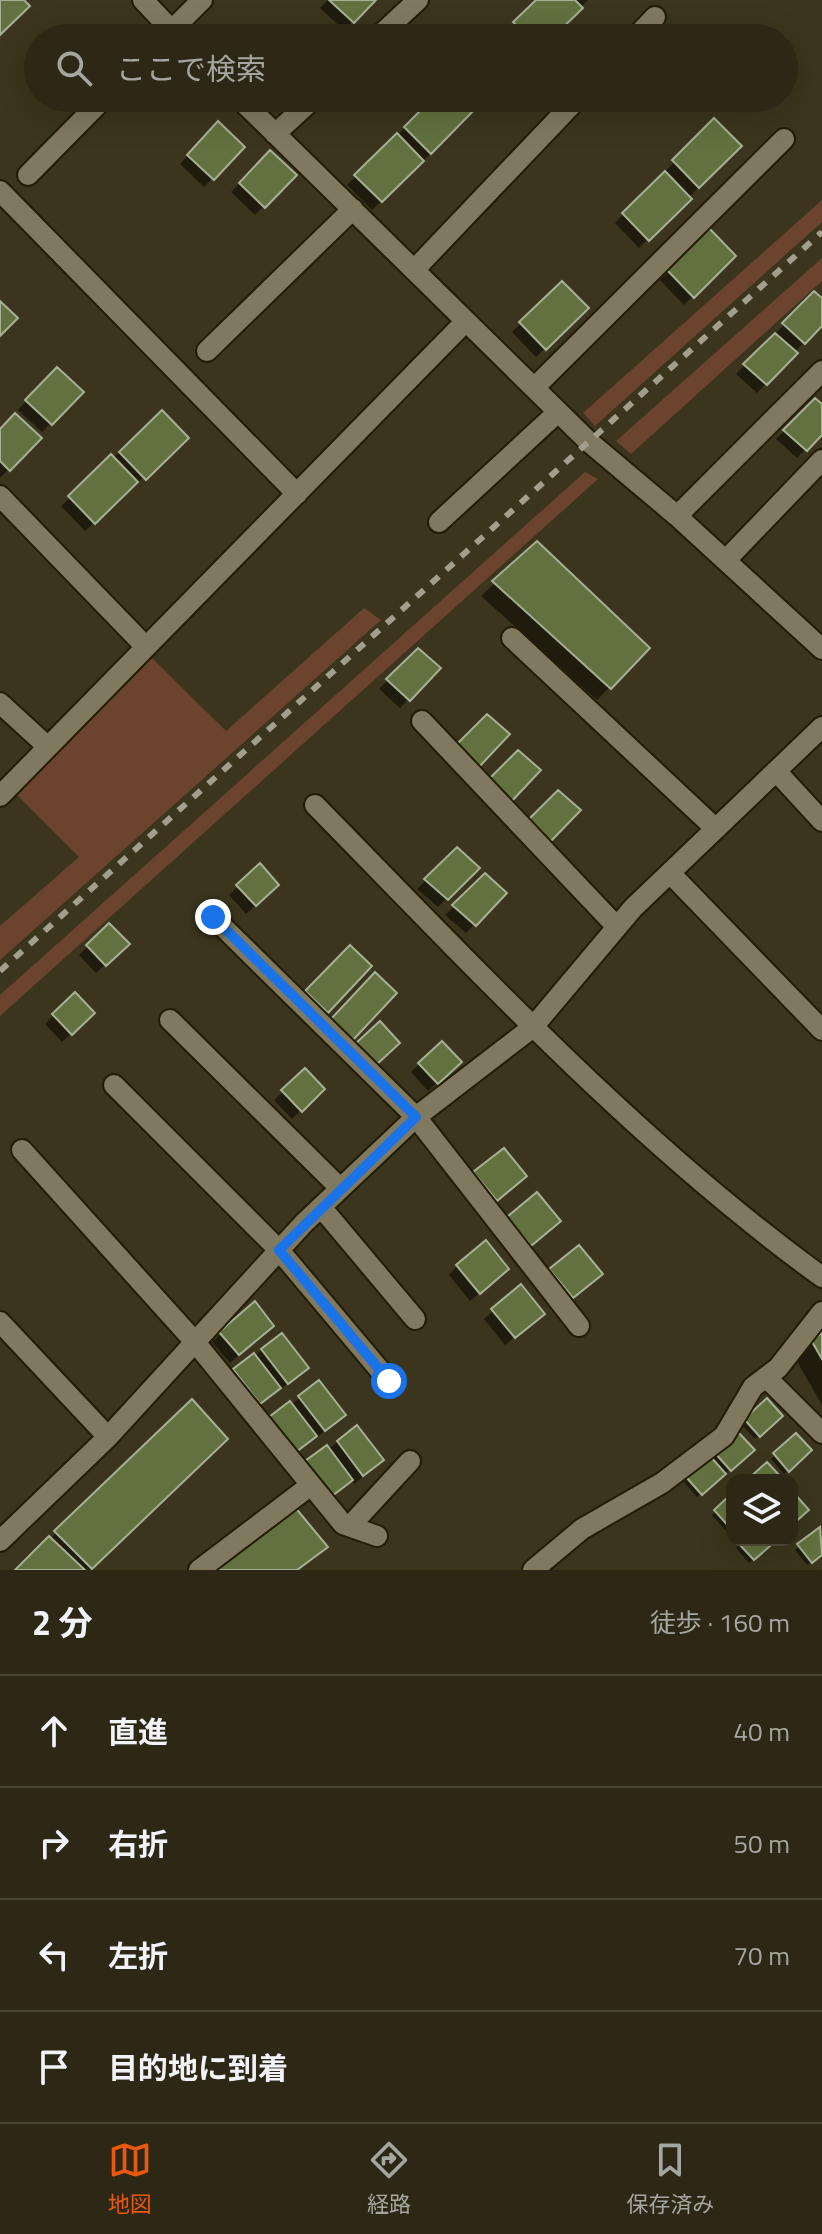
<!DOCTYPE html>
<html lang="ja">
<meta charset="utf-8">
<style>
body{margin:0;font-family:"Titillium Web","Noto Sans JP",sans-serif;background:#34301e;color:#f1f3f6}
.controls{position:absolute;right:24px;bottom:24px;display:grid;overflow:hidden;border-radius:16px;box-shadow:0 8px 32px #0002}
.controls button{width:72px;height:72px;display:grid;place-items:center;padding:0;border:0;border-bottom:2px solid #484434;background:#2c2815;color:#f1f3f6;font:40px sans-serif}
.stop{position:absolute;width:24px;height:24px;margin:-18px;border:6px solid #1a73e8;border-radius:50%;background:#fff}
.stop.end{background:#1a73e8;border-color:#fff;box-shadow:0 2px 8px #0008}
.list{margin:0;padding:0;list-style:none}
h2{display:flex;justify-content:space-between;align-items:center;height:104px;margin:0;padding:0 32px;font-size:34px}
h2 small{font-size:26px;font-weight:400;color:#a6a6a0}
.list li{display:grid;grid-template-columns:52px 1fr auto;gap:24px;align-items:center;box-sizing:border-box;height:112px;padding:0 32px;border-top:2px solid #484434}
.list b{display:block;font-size:30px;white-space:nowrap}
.list em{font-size:26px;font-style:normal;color:#a6a6a0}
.icon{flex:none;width:44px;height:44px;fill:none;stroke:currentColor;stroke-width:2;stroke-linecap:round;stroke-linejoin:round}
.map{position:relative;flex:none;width:822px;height:1570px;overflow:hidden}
.search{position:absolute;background:#2c2815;box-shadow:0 8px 32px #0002;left:24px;right:24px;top:24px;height:88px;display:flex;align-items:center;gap:20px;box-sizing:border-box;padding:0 28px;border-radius:44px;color:#a6a6a0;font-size:30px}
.sheet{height:552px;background:#2c2815}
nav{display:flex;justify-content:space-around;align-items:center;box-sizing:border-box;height:112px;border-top:2px solid #484434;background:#2c2815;font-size:22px;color:#a6a6a0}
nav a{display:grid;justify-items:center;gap:4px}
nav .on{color:#ea580c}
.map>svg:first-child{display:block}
</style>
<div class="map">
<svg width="822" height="1570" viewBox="0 0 822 1570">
<rect width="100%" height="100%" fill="#3a351c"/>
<path fill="#6c432f" d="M822 200V222L595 426 583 413Z
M822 258V281L631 454 616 441Z
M585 472 598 479 0 1016V995Z
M364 608 381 620 0 960V926L79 857 16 794 149 655 226 731Z"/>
<path fill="#0007" d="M328 0H373L344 30 320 8Z
M539 0H588L549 38H499Z
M435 98H488L372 210 347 185Z
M714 121 739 146 639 248 615 223Z
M218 124 242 147 204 187 180 164Z
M270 152 294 175 255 215 231 192Z
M709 231 734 256 684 305 660 280Z
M562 283 586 308 536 357 512 332Z
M814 294 822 301V323L757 393 736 374Z
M57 369 81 392 42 432 18 410Z
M815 401 822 406V432L797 458 776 439Z
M162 413 186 438 85 531 61 506Z
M0 431 39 438 0 478Z
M537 544 610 687 597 700 481 596Z
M419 650 438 668 400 708 379 689Z
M457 850 477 868 438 907 417 889Z
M259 866 277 885 246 914 229 895Z
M485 876 505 894 466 933 445 915Z
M109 926 127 944 96 973 79 955Z
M350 947 369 966 318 1020 298 1001Z
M75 994 92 1013 62 1042 45 1024Z
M442 1043 459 1062 428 1091 411 1072Z
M305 1071 322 1089 292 1119 274 1100Z
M475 1173 516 1185 488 1208 466 1182Z
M457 1266 498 1278 470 1301 449 1275Z
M551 1270 592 1282 563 1305 542 1279Z
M521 1287 534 1322 505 1345 484 1319Z
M255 1304 263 1334 230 1363 212 1342Z
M822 1335V1405L795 1358Z
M262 1350 298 1376 250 1411 226 1379Z
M319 1383 335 1423 316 1438 262 1427Z
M766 1401 780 1416 755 1439 741 1424Z
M192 1402 225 1438 89 1570H18Z
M357 1428 382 1460 354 1484 351 1480 298 1471Z
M738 1435 752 1450 697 1497 684 1482Z
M796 1435 810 1450 784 1474 771 1459Z
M732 1496V1524L725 1530 712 1515Z
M820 1529 822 1554 807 1565 795 1550Z
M744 1540H774L749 1563 736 1548Z"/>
<path fill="#62713f" stroke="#a7b095" stroke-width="2" d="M0 0H24L30 6 0 35Z
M329 0H376L354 23Z
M536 0H575L583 8 552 38H529L513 22Z
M507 28 516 38H496Z
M433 98H478L482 102 431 154 404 127Z
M714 118 742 146 699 188 672 160Z
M218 121 245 147 214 180 187 155Z
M397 133 424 161 382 202 354 175Z
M270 150 297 175 265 208 239 183Z
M665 171 692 199 649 241 622 213Z
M709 228 736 256 694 298 667 270Z
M562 281 589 308 546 350 519 322Z
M814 291 822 298V326L805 344 782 323Z
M0 301 18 318 0 336Z
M775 333 798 353 767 385 743 364Z
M57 367 84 392 52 425 25 400Z
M815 398 822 404V435L807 451 783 430Z
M162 410 189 438 146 480 119 452Z
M15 413 42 438 10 471 0 461V429Z
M111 454 138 482 95 524 68 496Z
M537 541 650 648 611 689 492 581Z
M418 648 441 668 410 701 386 679Z
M487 714 510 734 479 767 455 746Z
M518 750 541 770 510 803 486 782Z
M558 790 581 810 549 843 526 822Z
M457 847 480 868 448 900 424 879Z
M260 863 279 885 256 906 236 885Z
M485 873 507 893 476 926 452 905Z
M109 923 130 944 106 966 86 945Z
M350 945 372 966 328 1013 305 991Z
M375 972 397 993 353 1040 331 1019Z
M75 992 95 1013 72 1035 52 1014Z
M380 1021 400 1043 376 1065 356 1043Z
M442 1041 462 1062 438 1084 418 1063Z
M305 1068 325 1089 302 1112 281 1090Z
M504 1148 527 1176 497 1201 473 1172Z
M537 1192 561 1221 531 1246 507 1217Z
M486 1240 509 1269 480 1294 456 1265Z
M579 1245 603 1274 573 1298 549 1269Z
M521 1284 545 1314 515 1338 491 1309Z
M255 1301 274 1326 239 1355 219 1332Z
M282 1333 309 1368 288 1384 261 1349Z
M822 1333V1359L811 1340Z
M254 1353 281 1388 260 1404 233 1369Z
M319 1380 346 1415 325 1431 298 1396Z
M767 1398 783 1416 760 1437 744 1419Z
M192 1399 228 1439 92 1569 54 1531Z
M290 1401 317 1436 296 1452 269 1417Z
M357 1425 384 1460 363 1476 337 1441Z
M738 1432 755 1450 731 1471 715 1453Z
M796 1433 812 1450 789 1472 773 1453Z
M327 1445 353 1480 332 1496 305 1461Z
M710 1456 726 1474 702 1495 686 1477Z
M767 1462 783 1479 747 1480Z
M793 1492 809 1510 792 1525V1493Z
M732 1493V1526L730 1528 714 1510Z
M294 1506 328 1547 297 1570H215Z
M820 1527 822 1555 812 1563 797 1544Z
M49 1536 85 1570H15Z
M741 1540H777L754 1560 738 1543Z"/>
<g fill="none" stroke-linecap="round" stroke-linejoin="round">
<g stroke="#221c04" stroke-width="24">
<path id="minor" d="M143 0 179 38
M164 38 202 0
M377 38 418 0
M635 38 655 17
M239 98 588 441 677 516 822 649
M275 134 314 98
M28 175 104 98
M0 191 297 494
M415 269 578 98
M207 351 353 209
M534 388 784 139
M0 496 146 647
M677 516 822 371
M439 522 558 412
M726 560 822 460
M512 638 716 829
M0 703 48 747
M422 721 617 927
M776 771 822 821
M0 796 466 321
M315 805C476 969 635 1141 822 1277
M670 873 822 1030
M213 917 416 1117 579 1326
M170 1020 340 1188
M114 1085 279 1250 389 1381
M22 1150 195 1342 343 1524 377 1536
M321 1207 415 1319
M0 1322 108 1437
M766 1377 822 1433
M350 1526 410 1461
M0 1541 108 1437 304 1223 416 1117 533 1027 633 908 822 727
M199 1570 311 1485
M533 1570 582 1529 662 1483 724 1436 753 1387 778 1368 822 1312"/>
</g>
<use href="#minor" stroke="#80795f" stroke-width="20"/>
<path stroke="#a39f8d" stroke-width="6" stroke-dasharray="10 10" stroke-linecap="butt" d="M0 971 822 232"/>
</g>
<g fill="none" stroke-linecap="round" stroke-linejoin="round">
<path stroke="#1a73e8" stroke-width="10" d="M213 917 416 1117 279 1250 389 1381"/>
</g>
</svg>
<div class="controls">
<button><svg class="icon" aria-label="layers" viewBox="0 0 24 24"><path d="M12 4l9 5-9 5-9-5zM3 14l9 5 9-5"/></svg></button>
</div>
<div class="stop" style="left:389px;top:1381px"></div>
<div class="stop end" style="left:213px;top:917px"></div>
<div class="search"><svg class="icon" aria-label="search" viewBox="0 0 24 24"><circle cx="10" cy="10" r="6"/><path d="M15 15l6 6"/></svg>ここで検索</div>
</div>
<section class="sheet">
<h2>2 分<small>徒歩 · 160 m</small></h2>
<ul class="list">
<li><svg class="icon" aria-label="ahead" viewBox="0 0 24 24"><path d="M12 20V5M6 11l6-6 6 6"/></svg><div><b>直進</b></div><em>40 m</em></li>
<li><svg class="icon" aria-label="right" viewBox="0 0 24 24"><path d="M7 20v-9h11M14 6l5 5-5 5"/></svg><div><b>右折</b></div><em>50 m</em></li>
<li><svg class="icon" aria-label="left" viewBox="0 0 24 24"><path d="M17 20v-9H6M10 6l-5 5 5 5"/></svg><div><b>左折</b></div><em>70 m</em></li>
<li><svg class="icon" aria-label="arrive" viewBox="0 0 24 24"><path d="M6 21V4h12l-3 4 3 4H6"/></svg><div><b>目的地に到着</b></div></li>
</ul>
</section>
<nav>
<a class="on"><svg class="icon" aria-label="map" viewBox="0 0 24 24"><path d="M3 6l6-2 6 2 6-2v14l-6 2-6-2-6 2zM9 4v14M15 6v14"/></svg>地図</a>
<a><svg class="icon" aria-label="directions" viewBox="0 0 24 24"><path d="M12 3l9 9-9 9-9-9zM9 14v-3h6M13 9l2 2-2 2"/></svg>経路</a>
<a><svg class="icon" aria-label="saved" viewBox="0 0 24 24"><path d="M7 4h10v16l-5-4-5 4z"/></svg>保存済み</a>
</nav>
